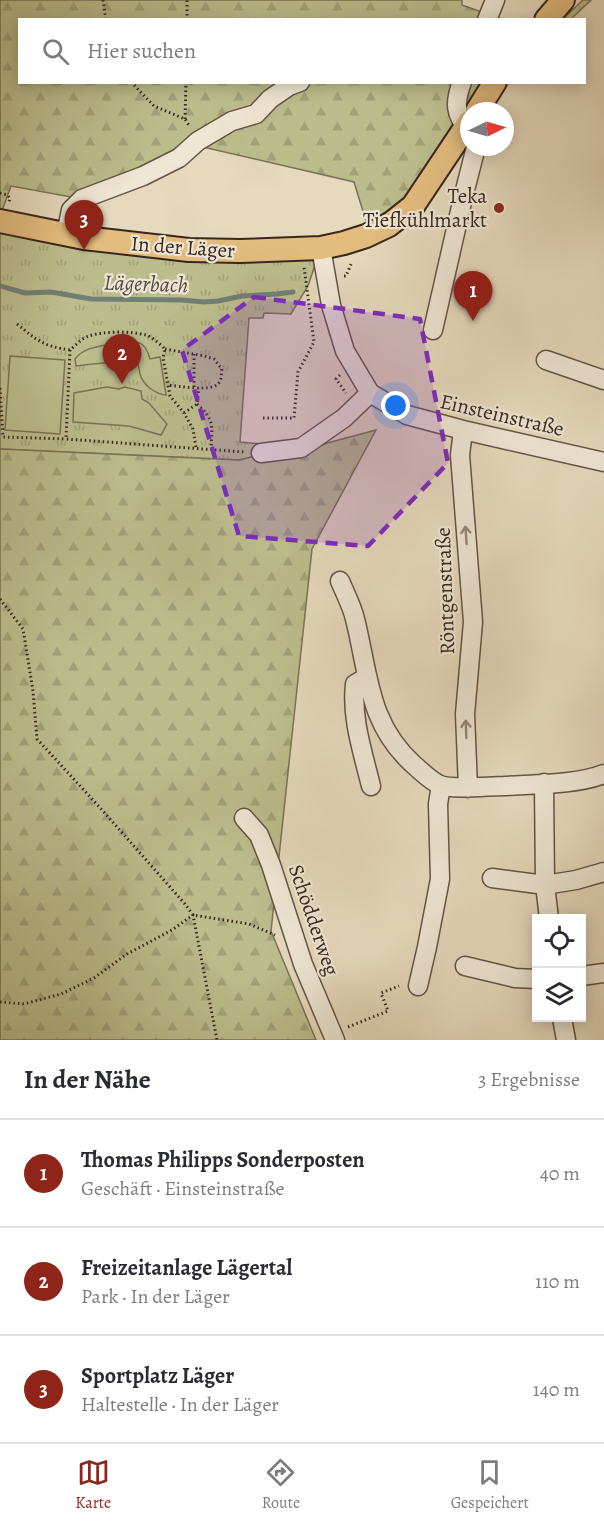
<!DOCTYPE html>
<html lang="de">
<meta charset="utf-8">
<style>
body{margin:0;font-family:Alegreya,serif;background:#f7f7f7;color:#2b2b33}
.controls{position:absolute;right:18px;bottom:18px;display:grid;overflow:hidden;border-radius:0px;box-shadow:0 3px 15px #0003}
.controls button{width:54px;height:54px;display:grid;place-items:center;padding:0;border:0;border-bottom:2px solid #e1e1e2;background:#fff;color:#2b2b33;font:30px sans-serif}
.compass{position:absolute;left:460px;top:102px;width:54px;height:54px;border-radius:50%;background:#fff;box-shadow:0 3px 15px #0003;rotate:85deg}
.you{position:absolute;left:396px;top:406px;width:21px;height:21px;margin:-15px;border:4px solid #fff;border-radius:50%;background:#1a73e8;box-shadow:0 0 0 9px #1a73e833}
.badge{display:grid;place-items:center;width:39px;height:39px;border-radius:50%;background:#8f2418;color:#fff;font-size:20px;font-weight:700}
.pin{position:absolute;translate:-50% -50px;filter:drop-shadow(0 2px 3px #0008)}
.pin::after{content:'';position:absolute;top:32px;width:21px;height:18px;background:inherit;clip-path:polygon(0 0,100% 0,50% 100%)}
.list{margin:0;padding:0;list-style:none}
h2{display:flex;justify-content:space-between;align-items:center;height:78px;margin:0;padding:0 24px;font-size:26px}
h2 small{font-size:20px;font-weight:400;color:#7c7c81}
.list li{display:grid;grid-template-columns:39px 1fr auto;gap:18px;align-items:center;box-sizing:border-box;height:108px;padding:0 24px;border-top:2px solid #e1e1e2}
.list b{display:block;font-size:22px;white-space:nowrap}
.list p{margin:0;font-size:20px;white-space:nowrap;color:#7c7c81}
.list em{font-size:20px;font-style:normal;color:#7c7c81}
.icon{flex:none;width:33px;height:33px;fill:none;stroke:currentColor;stroke-width:2;stroke-linecap:round;stroke-linejoin:round}
.map{position:relative;flex:none;width:604px;height:1040px;overflow:hidden}
.search{position:absolute;background:#fff;box-shadow:0 3px 15px #0003;left:18px;right:18px;top:18px;height:66px;display:flex;align-items:center;gap:15px;box-sizing:border-box;padding:0 21px;border-radius:0px;color:#7c7c81;font-size:22px}
.sheet{height:402px;background:#fff}
nav{display:flex;justify-content:space-around;align-items:center;box-sizing:border-box;height:84px;border-top:2px solid #e1e1e2;background:#fff;font-size:16px;color:#7c7c81}
nav a{display:grid;justify-items:center;gap:3px}
nav .on{color:#8f2418}
.map>svg:first-child{display:block}
</style>
<div class="map">
<svg width="604" height="1040" viewBox="0 0 604 1040">
<defs>
<pattern id="grass-tufts" width="24" height="20" patternUnits="userSpaceOnUse" patternTransform="scale(1.5)"><rect width="24" height="20" fill="#bcbd8d"/><path d="M3 7l-1-3M5 7V3M7 7l1-3M15 17l-1-3M17 17v-4M19 17l1-3" fill="none" stroke="#a2a279"/></pattern>
<pattern id="forest-firs" width="22" height="20" patternUnits="userSpaceOnUse" patternTransform="scale(1.5)"><rect width="22" height="20" fill="#bcbd8d"/><path d="M5 1l3.5 6h-7zM16 11l3.5 6h-7z" fill="#a2a279"/></pattern>
</defs>
<rect width="100%" height="100%" fill="#e6d9bd"/>
<filter id="stains"><feTurbulence type="fractalNoise" baseFrequency=".00333" numOctaves="4"/><feColorMatrix values="0 0 0 0 .2 0 0 0 0 .09 0 0 0 0 .02 0 0 0 .5 -.17"/></filter>
<radialGradient id="worn" r=".72"><stop offset=".6" stop-color="#630" stop-opacity="0"/><stop offset="1" stop-color="#630" stop-opacity=".3"/></radialGradient>
<path fill="url(#grass-tufts)" stroke="#7a7256" stroke-width="1.5" d="M583 0H591L571 19H563Z
M0 224 320 250 308 286 291 314 264 313 263 318H249L240 442 261 444 263 450 260 455 239 460 0 449Z"/>
<path fill="url(#forest-firs)" stroke="#7a7256" stroke-width="1.5" d="M0 0H462V5L501 19 20 20V82L485 83 402 205 366 221 354 182 203 147 99 202 11 186 0 216Z
M376 430 312 549 271 931 316 1040H0V449L239 460 260 455 301 450Z"/>
<path fill="#bcbd8d" stroke="#7a7256" stroke-width="1.5" d="M128 340C142 342 146 345 150 359L160 357 166 395C155 394 143 385 140 374 139 369 139 365 136 360L93 364 76 366 75 359C86 344 111 346 128 340Z
M10 356 65 360 60 434 5 430Z
M107 387 119 389 125 387 141 391 142 399 149 403 167 424 161 435 129 426 73 422 74 393Z"/>
<g fill="none" stroke-linecap="round" stroke-linejoin="round">
<path stroke="#717f74" stroke-width="5" d="M0 286 25 293 51 292 91 299 182 300 204 302 218 301 242 296 277 294 293 292"/>
<g stroke="#645446" stroke-width="21">
<path id="minor" d="M487 20 495 0
M462 82C454 103 455 114 469 131
M66 234 71 210 82 199 143 176 179 158 198 141 232 121 256 114 270 99 289 86 300 82
M321 248 331 305 345 351 370 393 407 415 463 430 604 462
M433 330 463 198 476 147
M546 360 604 380
M463 430 460 455 473 622 465 714 468 788
M261 453 301 448 344 418 370 393
M340 581C345 593 352 606 355 619 369 675 368 724 414 765 422 772 431 781 440 785 453 790 489 786 504 786 534 784 576 785 604 774
M367 677 355 684C351 718 363 753 371 786
M544 783 545 885 549 918
M244 818 259 835 271 865 303 964 335 1040
M492 878 545 885 576 880 604 872
M465 966 515 978 536 979
M582 976 604 973
M418 986 427 947 440 879 438 804 441 785
M562 1018 566 1040"/>
</g>
<g stroke="#38271e" stroke-width="26">
<path id="major" d="M546 20 563 0
M477 111 495 82
M0 221 84 238 189 250 240 251 321 248 344 243 366 236 389 225 413 206 469 122"/>
</g>
<path stroke="#38271e" stroke-width="3" stroke-dasharray="1.5 3" stroke-linecap="butt" d="M103 0 106 20
M187 20V0
M131 82 154 106 185 119 190 127
M185 119 186 82
M0 193 7 195 10 198 9 202
M344 276H346L352 262
M17 324C38 341 43 346 70 350
M165 349 204 356 214 359 222 369C221 374 222 380 218 384 209 392 179 386 167 385
M194 354V387
M340 375 336 379 346 393
M0 388 3 437 66 439
M197 404C215 421 212 425 211 448
M184 413 197 404 199 388
M263 418H294L298 372 314 342 304 267
M196 447 193 429 184 413 170 396 163 358 165 349C160 344 152 337 146 335 132 331 102 331 89 336 82 338 76 345 70 350L66 439 244 452
M0 599 23 629 33 691 37 739 103 811 185 904 193 915 249 924 275 935
M0 1002 24 1004 61 994 94 978 127 954 172 930 193 915 217 1040
M348 1027 388 1011 381 993 399 986"/>
<use href="#minor" stroke="#efe6d4" stroke-width="18"/>
<use href="#major" stroke="#e3bc7e" stroke-width="22"/>
</g>
<defs><path id="oneway-shaft" d="M-6 0H5M1.5-3L5.5 0L1.5 3" fill="none" stroke-width="1.6" stroke-linecap="round" stroke-linejoin="round" transform="scale(1.5)"/></defs>
<g stroke="#948679">
<use href="#oneway-shaft" transform="translate(466 535) rotate(-94)"/>
<use href="#oneway-shaft" transform="translate(466 729) rotate(-92)"/>
</g>
<path fill="#7b2cbf" fill-opacity="0.2" stroke="#7b2cbf" stroke-width="4.5" stroke-dasharray="12 8" stroke-linejoin="round" d="M254 297 420 319 448 463 368 546 239 536 182 350Z"/>
<circle fill="#8f2418" stroke="#efe6d4" stroke-width="2" cx="499" cy="208" r="6"/>
<g text-anchor="middle" dominant-baseline="central" stroke-width="4.5" stroke-linejoin="round" paint-order="stroke">
<g font-size="21" fill="#38271e" stroke="#efe6d4" text-anchor="end">
<text x="487" y="196">Teka<tspan x="487" dy="24">Tiefkühlmarkt</tspan></text>
</g>
<g font-size="21" fill="#38271e" stroke="#efe6d4">
<text transform="translate(183 247) rotate(4)">In der Läger</text>
<text transform="translate(502 415) rotate(13)">Einsteinstraße</text>
<text transform="translate(445 591) rotate(-92)">Röntgenstraße</text>
<text transform="translate(314 920) rotate(71)">Schödderweg</text>
</g>
<g font-size="22" font-style="italic" fill="#504c42" stroke="#efe6d4">
<text transform="translate(146 284) rotate(2)">Lägerbach</text>
</g>
</g>
<rect width="100%" height="100%" filter="url(#stains)"/>
<rect width="100%" height="100%" fill="url(#worn)"/>
</svg>
<div class="controls">
<button><svg class="icon" aria-label="locate" viewBox="0 0 24 24"><circle cx="12" cy="12" r="6"/><path d="M12 2v4M12 18v4M2 12h4M18 12h4"/></svg></button>
<button><svg class="icon" aria-label="layers" viewBox="0 0 24 24"><path d="M12 4l9 5-9 5-9-5zM3 14l9 5 9-5"/></svg></button>
</div>
<svg class="compass" viewBox="-18 -18 36 36"><path d="M0-13l5 13h-10z" fill="#e53935"/><path d="M0 13l5-13h-10z" fill="#7c7c81"/></svg>
<div class="you"></div>
<div class="pin badge" style="left:473px;top:321px">1</div>
<div class="pin badge" style="left:122px;top:384px">2</div>
<div class="pin badge" style="left:84px;top:250px">3</div>
<div class="search"><svg class="icon" aria-label="search" viewBox="0 0 24 24"><circle cx="10" cy="10" r="6"/><path d="M15 15l6 6"/></svg>Hier suchen</div>
</div>
<section class="sheet">
<h2>In der Nähe<small>3 Ergebnisse</small></h2>
<ul class="list">
<li><span class="badge">1</span><div><b>Thomas Philipps Sonderposten</b><p>Geschäft · Einsteinstraße</p></div><em>40 m</em></li>
<li><span class="badge">2</span><div><b>Freizeitanlage Lägertal</b><p>Park · In der Läger</p></div><em>110 m</em></li>
<li><span class="badge">3</span><div><b>Sportplatz Läger</b><p>Haltestelle · In der Läger</p></div><em>140 m</em></li>
</ul>
</section>
<nav>
<a class="on"><svg class="icon" aria-label="map" viewBox="0 0 24 24"><path d="M3 6l6-2 6 2 6-2v14l-6 2-6-2-6 2zM9 4v14M15 6v14"/></svg>Karte</a>
<a><svg class="icon" aria-label="directions" viewBox="0 0 24 24"><path d="M12 3l9 9-9 9-9-9zM9 14v-3h6M13 9l2 2-2 2"/></svg>Route</a>
<a><svg class="icon" aria-label="saved" viewBox="0 0 24 24"><path d="M7 4h10v16l-5-4-5 4z"/></svg>Gespeichert</a>
</nav>
